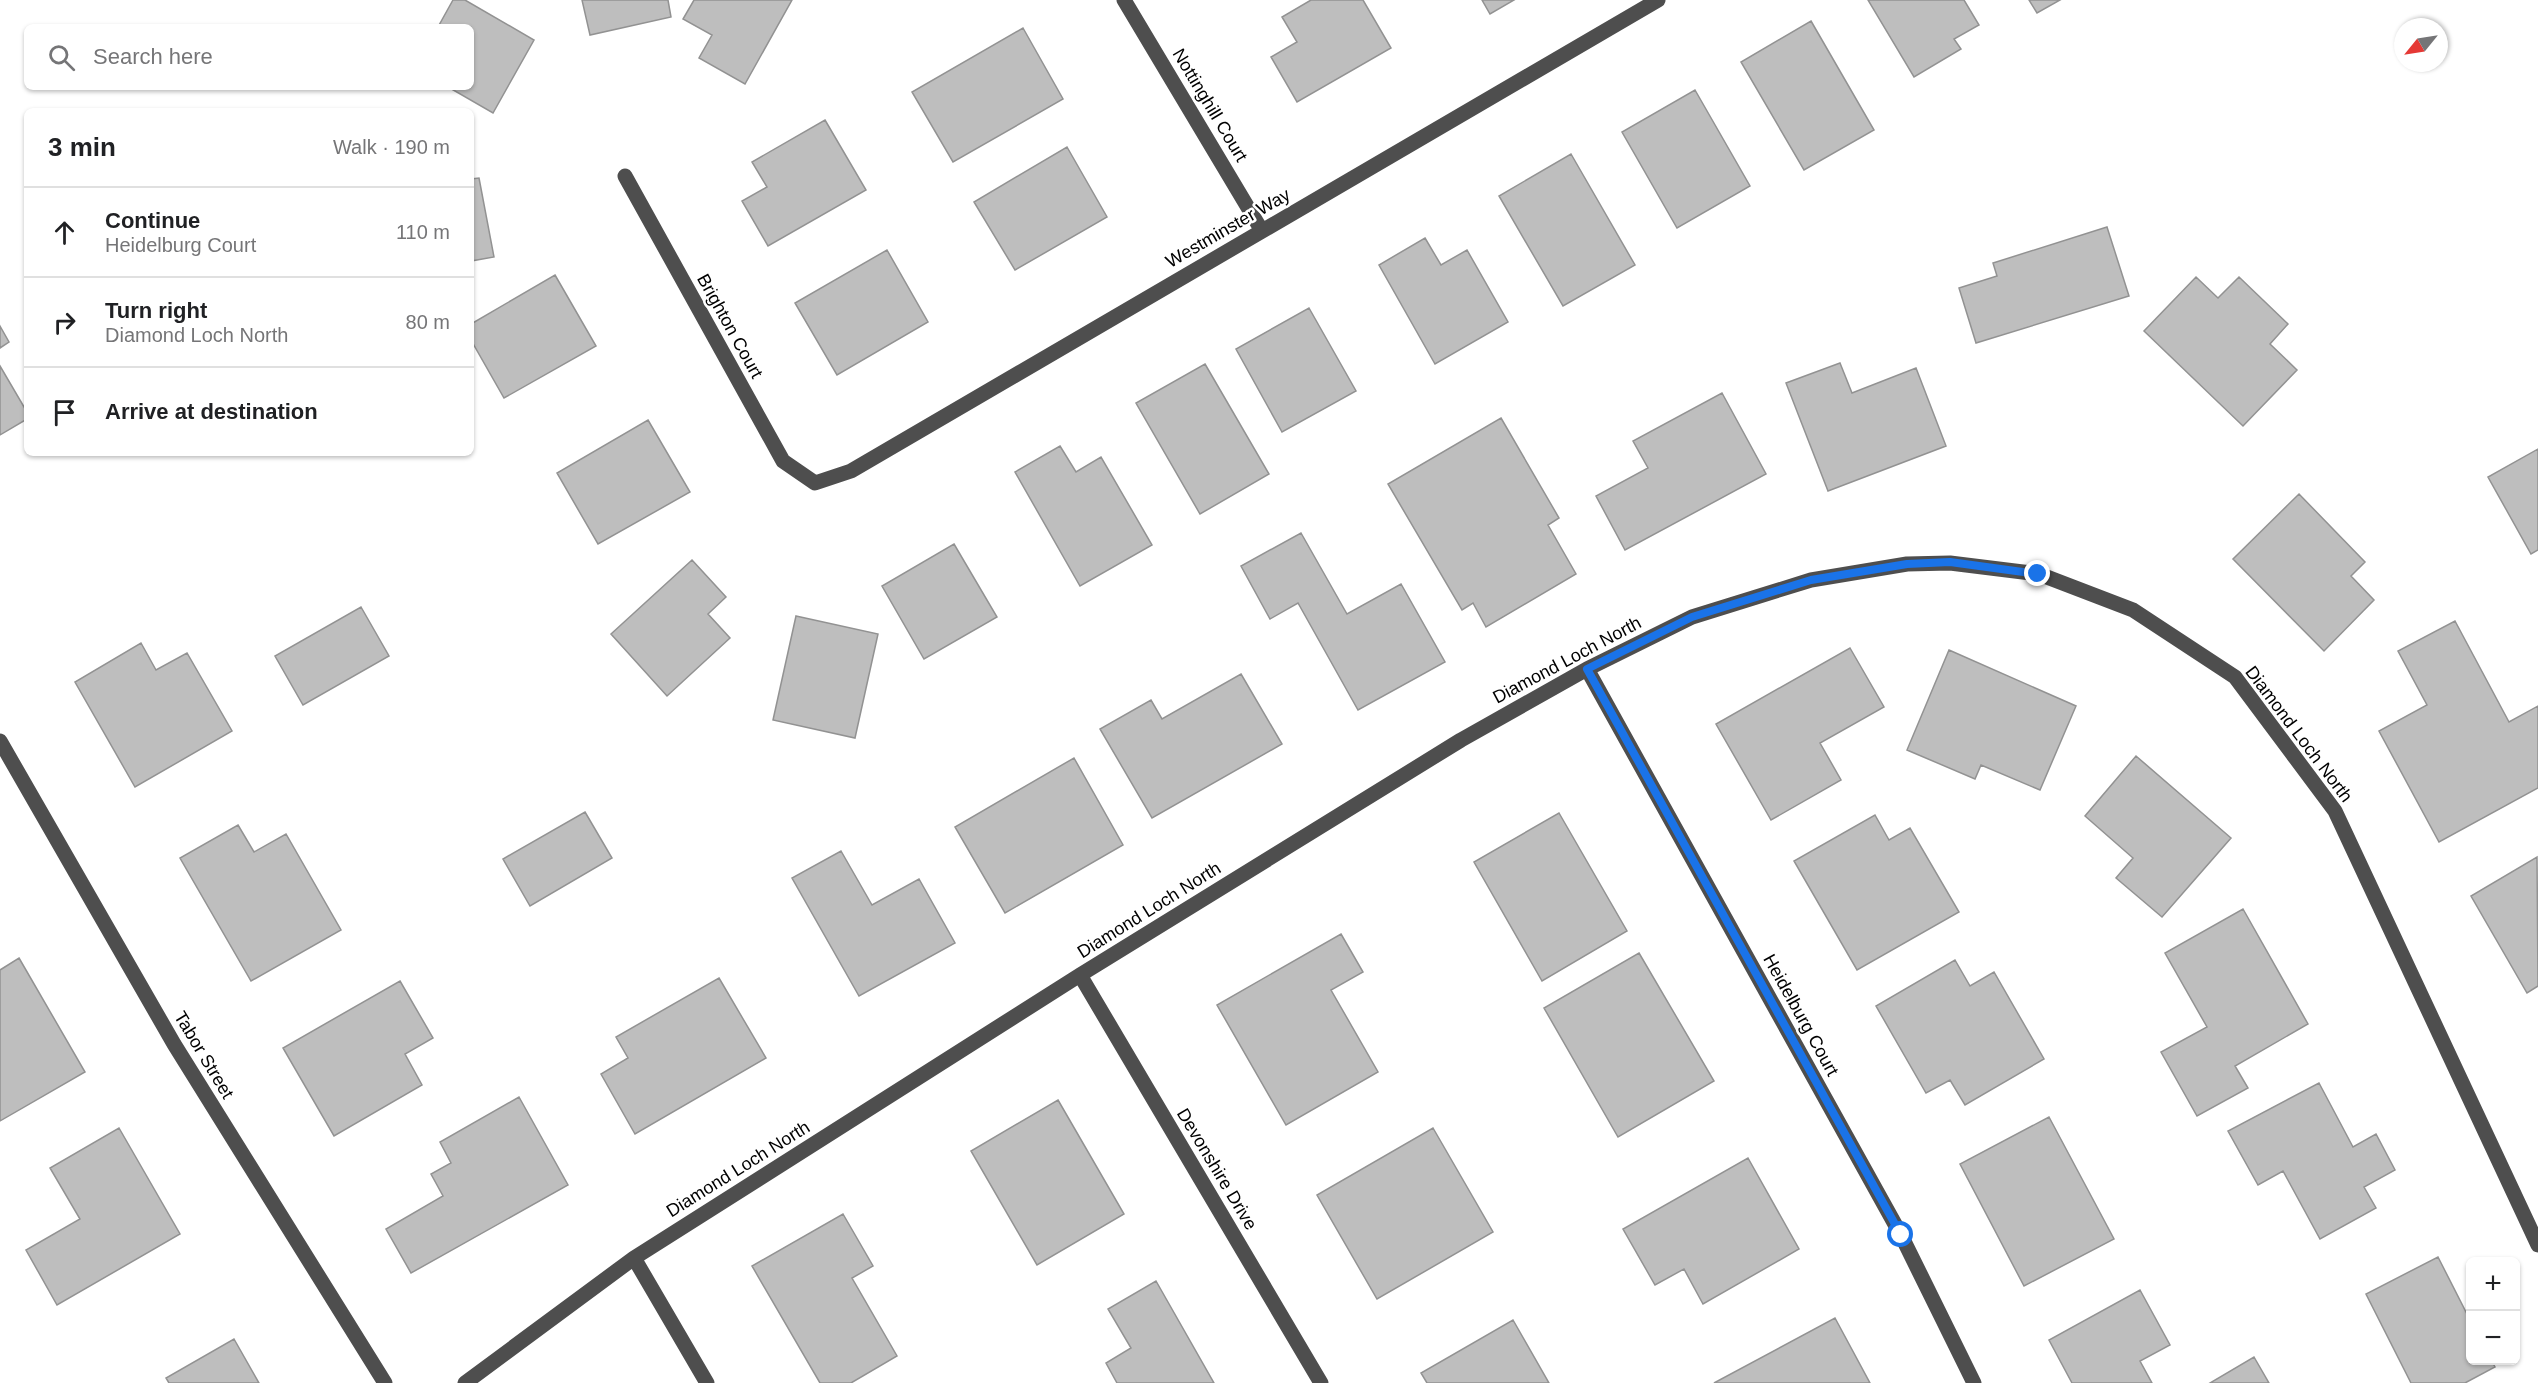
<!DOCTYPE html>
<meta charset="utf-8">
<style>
body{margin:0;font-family:Helvetica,sans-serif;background:#f6f6f6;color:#202124}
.controls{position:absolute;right:18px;bottom:18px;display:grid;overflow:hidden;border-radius:9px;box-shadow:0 2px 4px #0004}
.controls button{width:54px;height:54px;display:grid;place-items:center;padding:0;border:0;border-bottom:2px solid #e0e0e0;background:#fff;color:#202124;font:30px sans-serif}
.compass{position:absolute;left:2394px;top:18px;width:54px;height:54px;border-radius:50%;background:#fff;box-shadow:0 2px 4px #0004;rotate:240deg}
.stop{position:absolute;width:18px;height:18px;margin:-14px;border:4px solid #1a73e8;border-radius:50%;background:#fff}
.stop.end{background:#1a73e8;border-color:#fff;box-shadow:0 2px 6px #0008}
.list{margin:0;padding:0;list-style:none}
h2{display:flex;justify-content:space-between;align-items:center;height:78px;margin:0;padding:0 24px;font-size:26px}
h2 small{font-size:20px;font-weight:400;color:#757577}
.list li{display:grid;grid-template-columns:39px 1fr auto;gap:18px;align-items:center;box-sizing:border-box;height:90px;padding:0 24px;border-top:2px solid #e0e0e0}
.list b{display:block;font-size:22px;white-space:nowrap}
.list p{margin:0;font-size:20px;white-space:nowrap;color:#757577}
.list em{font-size:20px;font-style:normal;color:#757577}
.icon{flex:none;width:33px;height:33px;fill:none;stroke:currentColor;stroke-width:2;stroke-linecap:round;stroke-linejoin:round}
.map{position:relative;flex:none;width:2538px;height:1383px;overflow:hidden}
.search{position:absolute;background:#fff;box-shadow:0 2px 4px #0004;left:24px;top:24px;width:450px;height:66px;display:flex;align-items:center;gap:15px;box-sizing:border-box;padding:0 21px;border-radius:9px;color:#757577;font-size:22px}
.panel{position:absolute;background:#fff;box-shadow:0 2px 4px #0004;left:24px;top:108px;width:450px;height:348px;border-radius:9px}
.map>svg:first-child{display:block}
</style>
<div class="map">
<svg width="2538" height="1383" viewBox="0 0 2538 1383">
<rect width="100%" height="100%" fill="#fff"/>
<path fill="#bebebe" stroke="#929292" stroke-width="1.5" d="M453 0H465L534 40 493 113 448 87H471V27H438Z
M582 0H668L671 17 590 35Z
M694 0H792L745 84 699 58 712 35 683 19Z
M1311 0H1363L1391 48 1297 102 1271 57 1297 42 1282 17Z
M1482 0H1514L1490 14Z
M1868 0H1964L1979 25 1954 39 1961 49 1914 77Z
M2029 0H2060L2037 13Z
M1811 21 1874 130 1804 170 1741 62Z
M1023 28 1063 99 953 162 912 92Z
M1695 90 1750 186 1677 228 1622 132Z
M825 120 866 190 768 246 742 201 767 187 752 162Z
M1067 147 1107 217 1015 270 974 202Z
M1571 154 1635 265 1563 306 1499 196Z
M479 178 494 257 471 261V179Z
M2107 227 2129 296 1976 343 1959 288 1997 276 1993 263Z
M1425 238 1441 265 1467 250 1508 322 1435 364 1379 265Z
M887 250 928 322 837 375 795 303Z
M555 275 596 346 504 398 471 340V324Z
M2196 277 2218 298 2239 277 2288 324 2270 344 2297 370 2243 426 2144 331Z
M1309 308 1356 391 1282 432 1236 349Z
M0 326 9 342 0 348Z
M1840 363 1852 393 1916 368 1946 446 1828 491 1786 383Z
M1205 364 1269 474 1200 514 1136 403Z
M0 366 27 412V419L0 435Z
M1722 393 1766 474 1625 550 1596 496 1648 468 1633 441Z
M1501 418 1559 518 1548 525 1576 574 1486 627 1473 603 1462 610 1388 484Z
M648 420 690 492 598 544 557 473Z
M1060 446 1076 472 1101 457 1152 545 1080 586 1015 472Z
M2538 449V550L2531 554 2488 477Z
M2299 494 2365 562 2351 576 2374 600 2324 651 2233 559Z
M1301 533 1347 614 1401 584 1445 662 1358 710 1298 603 1270 619 1241 566Z
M954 544 997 617 924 659 882 586Z
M692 560 726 597 708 614 730 638 667 696 611 634Z
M361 607 389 656 303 705 275 656Z
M796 616 878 634 855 738 773 720Z
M2455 621 2509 722 2538 706V788L2439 842 2379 731 2427 705 2398 651Z
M141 643 156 670 187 653 232 731 135 787 75 682Z
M1850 648 1884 707 1820 743 1841 780 1771 820 1716 724Z
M1949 650 2076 706 2040 790 1981 765 1975 779 1907 750Z
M1241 674 1282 744 1152 818 1100 729 1151 700 1162 719Z
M2136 756 2231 838 2162 917 2116 878 2133 858 2085 816Z
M1074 758 1123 845 1005 913 955 827Z
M585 812 612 858 530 906 503 859Z
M1559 813 1627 931 1542 981 1474 862Z
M1875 815 1889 840 1910 828 1959 912 1857 970 1794 861Z
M238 825 254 852 286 834 341 930 251 981 180 858Z
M841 851 872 905 919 879 955 943 859 996 792 878Z
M2537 857 2538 986 2527 993 2471 896Z
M2243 909 2308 1024 2235 1066 2248 1088 2197 1116 2161 1052 2207 1027 2165 953Z
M1341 934 1363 972 1331 990 1378 1072 1286 1125 1217 1005Z
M1639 953 1714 1081 1618 1137 1544 1008Z
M19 958 85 1072 0 1121V970Z
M1955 960 1970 986 1994 972 2044 1059 1965 1105 1950 1080 1926 1093 1876 1006Z
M719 978 766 1058 635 1134 601 1074 628 1058 616 1037Z
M400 981 433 1038 405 1054 422 1085 334 1136 283 1048Z
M2319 1083 2353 1147 2376 1134 2395 1170 2364 1187 2376 1208 2320 1239 2283 1171 2258 1185 2228 1131Z
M519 1097 568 1185 411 1273 386 1229 443 1196 431 1174 451 1163 440 1142Z
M1058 1100 1124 1214 1037 1265 971 1151Z
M2049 1117 2114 1239 2024 1286 1960 1164Z
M119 1128 180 1234 57 1305 26 1250 80 1219 50 1168Z
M1433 1128 1493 1232 1377 1299 1317 1195Z
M1748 1158 1799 1249 1703 1304 1684 1269 1655 1285 1623 1229Z
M843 1214 873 1266 852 1278 897 1356 851 1383H820L752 1266Z
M2438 1257 2470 1320V1360H2491L2495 1367 2465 1383H2411L2366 1294Z
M1156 1281 1214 1383H1117L1106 1363 1131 1348 1108 1309Z
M2140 1290 2170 1345 2140 1361 2152 1383H2072L2049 1340Z
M1835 1318 1870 1383H1714Z
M1513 1320 1549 1383H1427L1421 1373Z
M234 1339 259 1383H169L166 1378Z
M2254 1357 2269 1383H2210Z"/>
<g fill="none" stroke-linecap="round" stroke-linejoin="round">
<path stroke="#4e4e4e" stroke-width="15" d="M1124 0 1262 231
M625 176 783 461 815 483 851 471 1658 0
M1587 669 1901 1235 1974 1383
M0 741 174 1044 385 1383
M1080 975 1321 1383
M634 1258 707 1383
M465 1383 634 1258 1080 975 1461 740 1587 669 1692 617 1811 580 1907 564 1950 563 2039 574 2133 610 2235 677 2335 811 2538 1245"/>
</g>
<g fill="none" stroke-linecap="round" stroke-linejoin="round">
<path stroke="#1a73e8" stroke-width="8" d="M1901 1235 1587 669 1692 617 1811 580 1907 564 1950 562 2038 574"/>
</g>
<g text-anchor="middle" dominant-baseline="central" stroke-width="5" stroke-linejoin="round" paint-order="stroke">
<g font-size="18" fill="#000" stroke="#fff">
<text transform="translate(1210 105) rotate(59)">Nottinghill Court</text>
<text transform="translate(1228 228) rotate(-30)">Westminster Way</text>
<text transform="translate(730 326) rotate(61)">Brighton Court</text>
<text transform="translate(1567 660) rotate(-28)">Diamond Loch North</text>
<text transform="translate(2299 734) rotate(53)">Diamond Loch North</text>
<text transform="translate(1149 910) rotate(-32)">Diamond Loch North</text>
<text transform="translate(1801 1015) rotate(61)">Heidelburg Court</text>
<text transform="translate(204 1055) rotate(59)">Tabor Street</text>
<text transform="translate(738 1169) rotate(-32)">Diamond Loch North</text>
<text transform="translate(1217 1169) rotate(59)">Devonshire Drive</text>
</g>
</g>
</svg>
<div class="controls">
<button>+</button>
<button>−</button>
</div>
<svg class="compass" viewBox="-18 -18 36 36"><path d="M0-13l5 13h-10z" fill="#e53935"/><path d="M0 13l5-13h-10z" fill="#757577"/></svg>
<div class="stop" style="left:1901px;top:1235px"></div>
<div class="stop end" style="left:2038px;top:574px"></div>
<div class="search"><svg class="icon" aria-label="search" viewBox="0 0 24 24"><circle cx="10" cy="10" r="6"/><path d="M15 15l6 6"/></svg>Search here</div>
<section class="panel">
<h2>3 min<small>Walk · 190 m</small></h2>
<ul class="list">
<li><svg class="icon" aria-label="ahead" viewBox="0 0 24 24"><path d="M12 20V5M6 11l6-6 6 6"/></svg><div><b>Continue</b><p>Heidelburg Court</p></div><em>110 m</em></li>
<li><svg class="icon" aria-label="right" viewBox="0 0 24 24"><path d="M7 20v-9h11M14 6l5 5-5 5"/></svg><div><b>Turn right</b><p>Diamond Loch North</p></div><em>80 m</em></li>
<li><svg class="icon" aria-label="arrive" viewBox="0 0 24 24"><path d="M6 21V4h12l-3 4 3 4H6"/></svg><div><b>Arrive at destination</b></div></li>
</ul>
</section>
</div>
